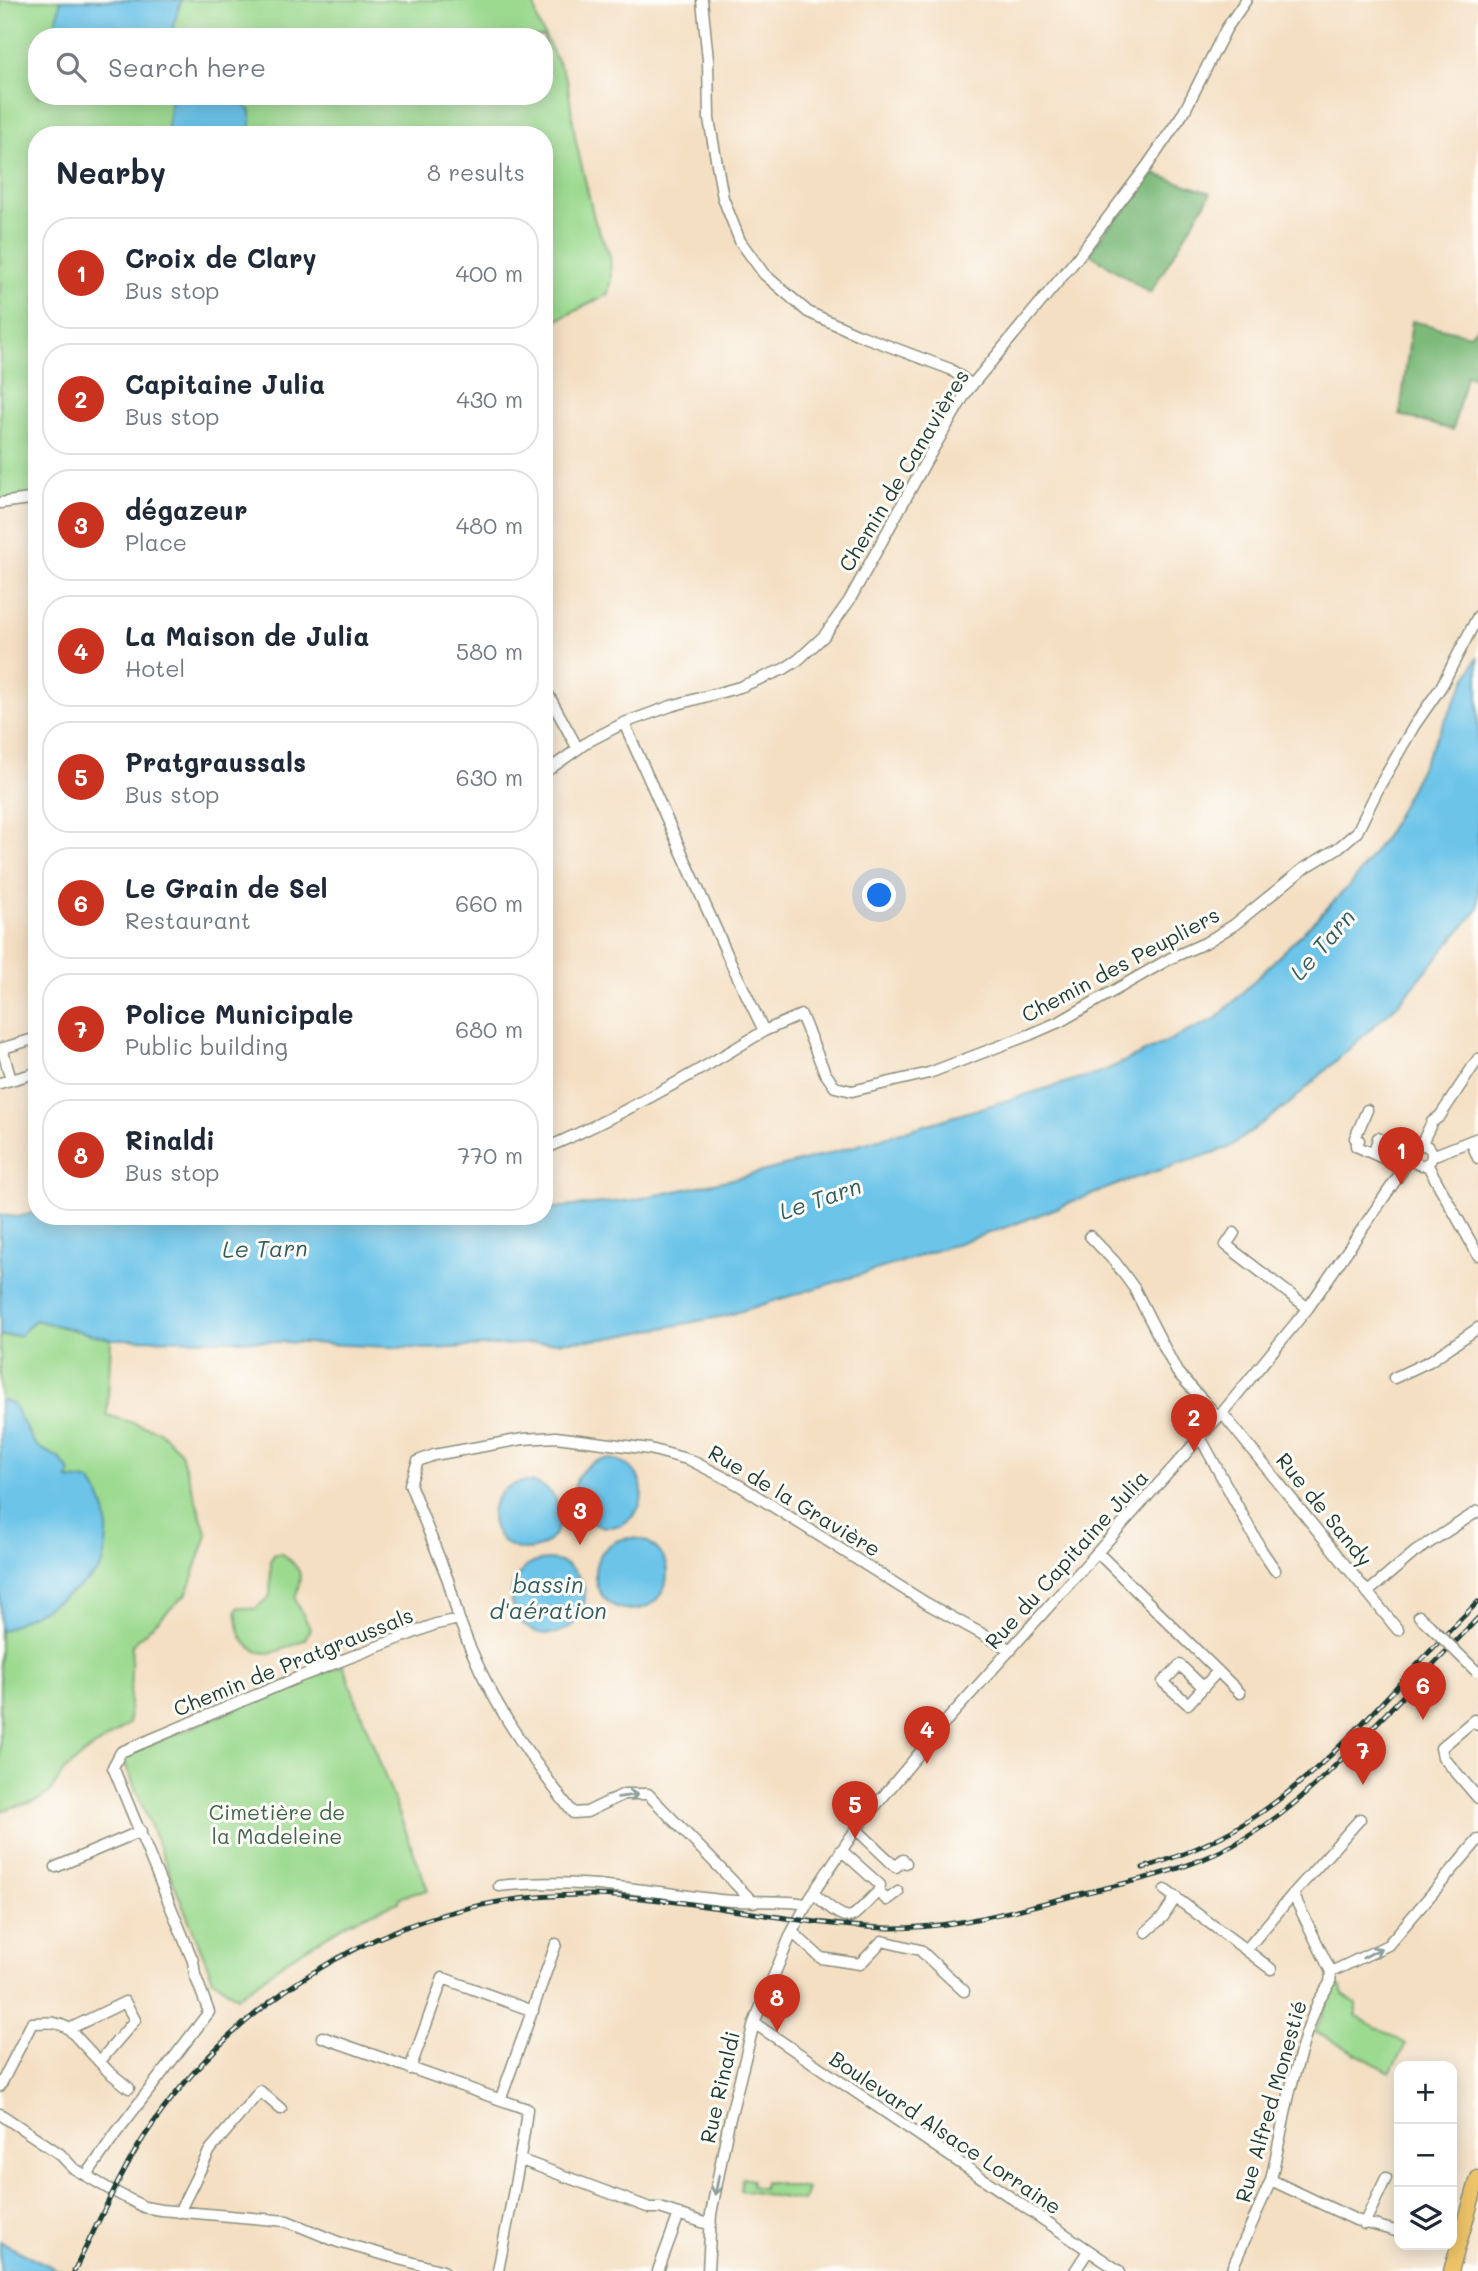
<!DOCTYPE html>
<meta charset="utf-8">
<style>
body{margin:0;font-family:Mali,sans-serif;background:#f6f6f7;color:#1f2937}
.controls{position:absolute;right:21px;bottom:21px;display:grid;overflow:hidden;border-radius:14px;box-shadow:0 4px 18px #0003}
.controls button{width:63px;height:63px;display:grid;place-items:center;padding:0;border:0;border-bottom:2px solid #e0e1e3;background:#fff;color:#1f2937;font:35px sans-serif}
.you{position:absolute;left:880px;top:896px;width:24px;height:24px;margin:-18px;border:5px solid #fff;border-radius:50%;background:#1a73e8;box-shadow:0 0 0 10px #1a73e833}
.badge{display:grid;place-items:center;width:46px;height:46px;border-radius:50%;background:#c8321e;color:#fff;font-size:23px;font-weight:700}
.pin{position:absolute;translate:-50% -58px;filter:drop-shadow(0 2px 4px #0008)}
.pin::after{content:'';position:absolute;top:37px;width:24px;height:21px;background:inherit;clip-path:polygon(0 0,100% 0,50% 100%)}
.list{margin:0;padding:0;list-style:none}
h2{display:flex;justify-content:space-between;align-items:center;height:91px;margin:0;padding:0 28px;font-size:30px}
h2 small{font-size:23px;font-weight:400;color:#747a83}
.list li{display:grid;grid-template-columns:46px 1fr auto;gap:21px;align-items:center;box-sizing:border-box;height:112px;margin:0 14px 14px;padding:0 14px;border:2px solid #e0e1e3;border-radius:28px}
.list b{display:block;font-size:26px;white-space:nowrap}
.list p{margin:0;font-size:23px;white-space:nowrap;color:#747a83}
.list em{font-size:23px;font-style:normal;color:#747a83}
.icon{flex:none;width:38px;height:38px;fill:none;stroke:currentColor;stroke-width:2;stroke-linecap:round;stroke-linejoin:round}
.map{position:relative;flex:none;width:1478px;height:2271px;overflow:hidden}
.search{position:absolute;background:#fff;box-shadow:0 4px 18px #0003;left:28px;top:28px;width:525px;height:77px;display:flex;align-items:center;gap:18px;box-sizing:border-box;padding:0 24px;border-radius:28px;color:#747a83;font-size:26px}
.panel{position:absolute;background:#fff;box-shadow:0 4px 18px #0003;left:28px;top:126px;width:525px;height:1099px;border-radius:28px}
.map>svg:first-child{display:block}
</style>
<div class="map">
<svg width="1478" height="2271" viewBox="0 0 1478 2271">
<rect width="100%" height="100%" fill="#fdfcf7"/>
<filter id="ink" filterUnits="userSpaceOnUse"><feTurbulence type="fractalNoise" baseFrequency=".0143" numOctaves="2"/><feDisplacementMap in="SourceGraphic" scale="14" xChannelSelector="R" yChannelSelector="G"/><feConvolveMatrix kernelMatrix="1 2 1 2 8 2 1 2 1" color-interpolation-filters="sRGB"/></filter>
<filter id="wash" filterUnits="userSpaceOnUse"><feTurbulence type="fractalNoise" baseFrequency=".00686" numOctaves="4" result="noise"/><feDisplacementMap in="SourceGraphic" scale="28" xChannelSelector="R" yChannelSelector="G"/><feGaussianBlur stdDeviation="1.57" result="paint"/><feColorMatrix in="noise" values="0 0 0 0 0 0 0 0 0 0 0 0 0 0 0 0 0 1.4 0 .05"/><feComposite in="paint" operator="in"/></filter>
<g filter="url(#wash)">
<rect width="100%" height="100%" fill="#f4dfc3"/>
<path fill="#9cda90" stroke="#5e8c62" stroke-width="2" fill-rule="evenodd" d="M0 0H533L538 23 567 80 576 142 595 222 610 256 611 278 608 294 544 327V135H37V498L0 503ZM37 37H544V96H37Z
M35 1320 111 1339 107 1415 159 1431 180 1451 207 1535 187 1593 132 1645 129 1724 88 1751 64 1771 50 1792 39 1800 0 1811V1336L20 1335Z
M274 1554H283C304 1571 302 1574 295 1599L310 1628 305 1639C285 1649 259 1664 243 1639 238 1633 238 1620 236 1611L239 1607 255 1609 270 1596 271 1560Z
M343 1665 428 1890 400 1897 399 1902 351 1921 287 1960 237 1997 213 1979 122 1756Z
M1336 1984 1341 1987 1343 1995 1356 2003V2016L1406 2044 1390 2072 1315 2032Z
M742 2178 752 2180 751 2186 763 2188 764 2182 807 2189 803 2201 740 2190Z"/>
<path fill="#7dba7a" stroke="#4e7c57" stroke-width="2" d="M1149 172 1211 193 1150 293 1089 253Z
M1412 321 1469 335 1478 327V379L1466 375 1453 430 1400 415Z"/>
<path fill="#6cc4e9" stroke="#46808e" stroke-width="2" d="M61 0H181L170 37H53Z
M171 96H232L251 111V133L249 135H167Z
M1478 656V909L1399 1003 1290 1103 1228 1148 1129 1180 1010 1226 895 1264 725 1316 604 1339 432 1349 238 1340 111 1339 35 1320 20 1335 0 1336V1215L18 1217 37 1212V1216L251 1218 544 1216V1209L633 1200 742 1177 825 1155 1104 1071 1217 1018 1353 882 1388 832Z
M0 1399 13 1404 34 1443 41 1449 58 1457 70 1472 68 1479 90 1481C103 1499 108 1514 107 1536 106 1545 106 1554 103 1563 93 1587 25 1618 0 1632Z
M574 1493a34 34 0 1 1 68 0a34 34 0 1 1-68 0Z
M492 1516a34 34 0 1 1 68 0a34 34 0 1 1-68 0Z
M595 1574a36 36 0 1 1 72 0a36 36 0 1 1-72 0Z
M511 1597a37 37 0 1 1 74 0a37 37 0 1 1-74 0Z
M0 2242 60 2271H0Z"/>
</g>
<g filter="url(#ink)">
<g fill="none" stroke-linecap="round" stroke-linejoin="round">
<g stroke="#8a8e7c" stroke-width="13">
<path id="minor" d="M702 0 708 60 709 119 723 198 740 241 764 274 808 312 857 334 950 369 972 385
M0 503 37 498
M544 687 578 749
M544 773 589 741 624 723 671 706 740 687 784 669 798 660 824 636 849 601 925 463 967 391 1075 261 1147 166 1184 112 1226 29 1246 0
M764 1031 801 1015 825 1073 835 1087 852 1091 929 1073 1029 1035 1061 1021 1171 958 1205 943 1234 925 1303 869 1338 848 1357 832 1379 787 1414 726 1441 687 1478 616
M2 1048 11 1080
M0 1049 37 1038
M0 1083 36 1073
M1367 1110 1355 1138 1359 1140 1356 1146 1385 1159 1402 1171
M1471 1141 1478 1158
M1412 1155a10 10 0 1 1 20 0a10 10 0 1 1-20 0Z
M1421 1145 1432 1122 1440 1116 1478 1059
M544 1149C620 1116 693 1075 764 1031L732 965 624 723
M1374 1153 1378 1138
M1432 1156 1478 1138
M1427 1164 1478 1255
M1234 1233 1226 1245 1308 1308
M1090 1236 1115 1262 1134 1288 1177 1372 1218 1417
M1394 1378 1430 1361 1478 1328
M1222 1413 1398 1630
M1200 1437 1262 1551 1275 1570
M1098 1553 1240 1693
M1368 1592 1415 1552 1478 1511
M1419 1616 1429 1625
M459 1619 448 1580 410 1484 418 1461 434 1455 523 1439 556 1437 650 1449 690 1460 739 1485 926 1603 1011 1650
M1203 1687 1180 1665 1163 1682 1188 1704 1218 1671
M1478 1725 1474 1720 1441 1748 1443 1757 1478 1798
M856 1829 896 1867 903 1860 906 1863
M841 1850 880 1885 878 1892 887 1900 898 1892
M56 1867 141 1831
M499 1886C574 1877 646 1891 720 1900 748 1903 778 1899 806 1904
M1165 1890 1246 1950 1293 1894
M813 1893C822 1900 840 1920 852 1916 858 1913 872 1897 878 1892
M792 1932 821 1958 860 1964 882 1941 920 1950 964 1991
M1146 1932 1163 1917 1176 1897
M1246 1950 1271 1969
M1331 1972 1293 1894 1360 1819
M754 2023 1119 2271
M69 2029 125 2002 135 2020 100 2061
M322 2037 527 2109C521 2164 508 2217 498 2271
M410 2069 443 1978 533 2011
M0 2086 32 2023C46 2022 58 2021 69 2029L108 2071 129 2088
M501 2098 556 1944
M0 2114 60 2154 73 2168 109 2189
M521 2160 650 2208H660L711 2225
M86 2176 116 2133 209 2012 195 1975 193 1961 113 1767 121 1752 299 1677 436 1624 459 1619C486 1696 524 1749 573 1813L587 1812 624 1794H648L753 1902
M1271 2180 1356 2220 1399 2232
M117 2193 144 2207 161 2210 287 2221 338 2242 443 2271
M179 2212 210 2150 260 2091 281 2109
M1364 2224 1386 2178
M658 2271 679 2214
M708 2271 711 2214 728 2126 754 2023 792 1932 813 1893 856 1829 948 1719 1222 1413 1308 1308 1402 1171 1406 1160 1412 1155
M1075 2271 1088 2251
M1231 2271 1271 2180 1290 2090 1306 2034 1318 2002 1330 1983 1331 1972 1388 1945 1478 1840"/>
</g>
<g stroke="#8a8e7c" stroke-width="17">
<path id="major" d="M1451 2271 1478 2178"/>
</g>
<use href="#minor" stroke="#fff" stroke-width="10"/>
<use href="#major" stroke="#eec469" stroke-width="14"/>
<g stroke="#1f3d34" stroke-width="5">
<path id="rail" d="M1143 1868C1178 1857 1213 1843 1245 1823 1336 1766 1402 1675 1478 1602
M74 2271C97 2226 117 2179 144 2137 241 1990 404 1895 582 1895 677 1895 771 1921 866 1927 940 1933 1009 1912 1080 1894 1126 1883 1174 1873 1217 1853 1280 1824 1326 1776 1373 1727 1408 1691 1443 1655 1478 1618"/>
</g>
<use href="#rail" stroke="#fdfcf7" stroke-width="2.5" stroke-dasharray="8" stroke-linecap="butt"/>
<g stroke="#8a8e7c" stroke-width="13" stroke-linecap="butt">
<path id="minor-bridge" d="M1429 1625 1476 1671"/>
</g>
<use href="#minor-bridge" stroke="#fff" stroke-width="10"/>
</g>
<defs><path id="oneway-shaft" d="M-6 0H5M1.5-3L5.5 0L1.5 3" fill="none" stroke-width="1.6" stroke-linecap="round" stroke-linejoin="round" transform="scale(1.75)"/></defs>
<g stroke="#8f9e9a">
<use href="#oneway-shaft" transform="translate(628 1796) rotate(-8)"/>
<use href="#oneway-shaft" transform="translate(1372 1953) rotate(-28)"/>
<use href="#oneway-shaft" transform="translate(717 2185) rotate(101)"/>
</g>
</g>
<g text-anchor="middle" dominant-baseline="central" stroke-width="6" stroke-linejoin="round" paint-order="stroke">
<g font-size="21" fill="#1f3d34" stroke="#fdfcf7">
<text transform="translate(903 470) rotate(-59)">Chemin de Canavières</text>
<text transform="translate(1120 964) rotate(-28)">Chemin des Peupliers</text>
<text transform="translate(795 1500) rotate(31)">Rue de la Gravière</text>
<text transform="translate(1325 1509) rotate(51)">Rue de Sandy</text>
<text transform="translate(1066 1559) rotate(-48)">Rue du Capitaine Julia</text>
<text transform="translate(293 1661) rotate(-22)">Chemin de Pratgraussals</text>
<text transform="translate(719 2087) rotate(-77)">Rue Rinaldi</text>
<text transform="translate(1270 2101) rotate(-74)">Rue Alfred Monestié</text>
<text transform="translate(946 2132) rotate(34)">Boulevard Alsace Lorraine</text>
</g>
<g font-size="21" fill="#3e644b" stroke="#fdfcf7">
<text x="277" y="1811">Cimetière de<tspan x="277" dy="24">la Madeleine</tspan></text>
</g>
<g font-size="23" font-style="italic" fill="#325f61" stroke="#fdfcf7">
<text transform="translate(1322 944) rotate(-49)">Le Tarn</text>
<text transform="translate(820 1198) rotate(-19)">Le Tarn</text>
<text transform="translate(265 1248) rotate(-1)">Le Tarn</text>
<text x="548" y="1584">bassin<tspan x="548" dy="26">d'aération</tspan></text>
</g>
</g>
</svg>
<div class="controls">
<button>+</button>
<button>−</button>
<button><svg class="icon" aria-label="layers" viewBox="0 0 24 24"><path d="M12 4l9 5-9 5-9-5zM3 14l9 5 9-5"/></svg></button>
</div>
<div class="you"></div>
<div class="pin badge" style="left:1401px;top:1185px">1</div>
<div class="pin badge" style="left:1194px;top:1452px">2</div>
<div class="pin badge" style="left:580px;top:1545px">3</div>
<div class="pin badge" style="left:927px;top:1764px">4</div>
<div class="pin badge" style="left:855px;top:1839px">5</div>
<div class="pin badge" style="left:1423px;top:1720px">6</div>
<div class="pin badge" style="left:1363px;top:1785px">7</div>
<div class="pin badge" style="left:777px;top:2032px">8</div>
<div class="search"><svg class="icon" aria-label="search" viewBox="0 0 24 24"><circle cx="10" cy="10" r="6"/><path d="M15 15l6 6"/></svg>Search here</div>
<section class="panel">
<h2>Nearby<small>8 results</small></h2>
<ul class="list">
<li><span class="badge">1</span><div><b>Croix de Clary</b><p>Bus stop</p></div><em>400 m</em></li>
<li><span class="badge">2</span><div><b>Capitaine Julia</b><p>Bus stop</p></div><em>430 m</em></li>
<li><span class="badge">3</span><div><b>dégazeur</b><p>Place</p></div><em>480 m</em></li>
<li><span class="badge">4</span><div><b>La Maison de Julia</b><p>Hotel</p></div><em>580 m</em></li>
<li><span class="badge">5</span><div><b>Pratgraussals</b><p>Bus stop</p></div><em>630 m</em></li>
<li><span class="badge">6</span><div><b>Le Grain de Sel</b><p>Restaurant</p></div><em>660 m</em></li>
<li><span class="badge">7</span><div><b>Police Municipale</b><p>Public building</p></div><em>680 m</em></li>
<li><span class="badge">8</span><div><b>Rinaldi</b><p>Bus stop</p></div><em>770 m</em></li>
</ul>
</section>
</div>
